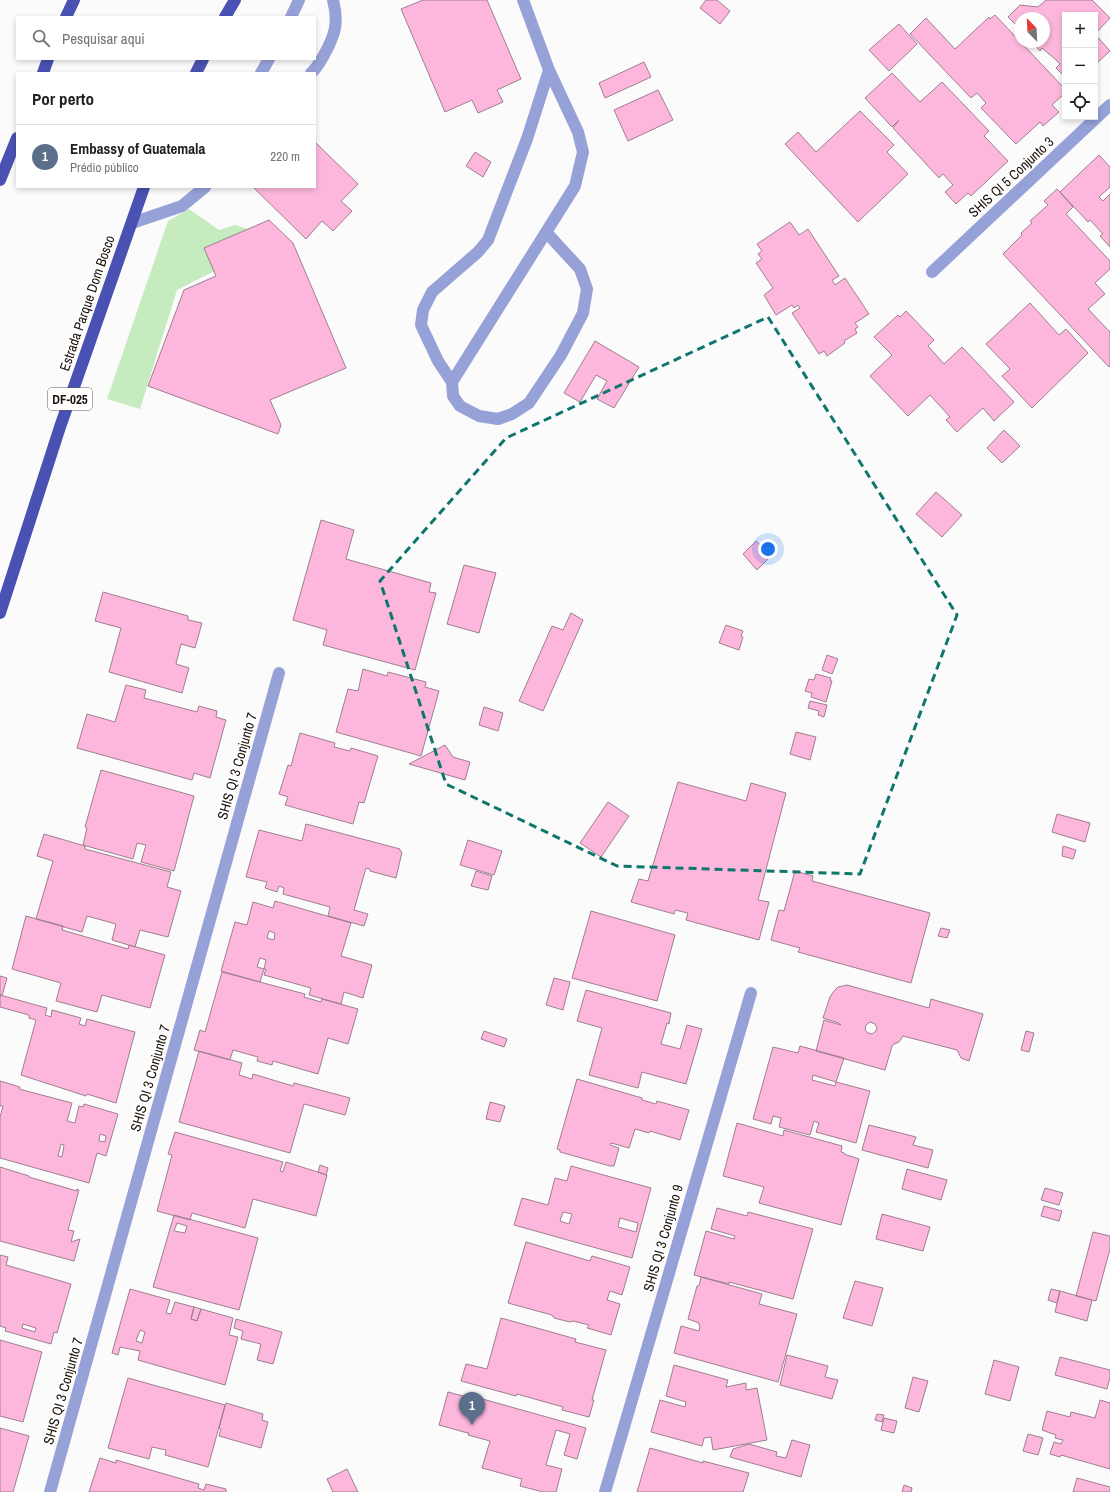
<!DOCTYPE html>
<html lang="pt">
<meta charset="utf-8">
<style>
body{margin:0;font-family:"Archivo Narrow",sans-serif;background:#f2f2f2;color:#202124}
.controls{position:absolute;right:12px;top:12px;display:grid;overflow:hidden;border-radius:0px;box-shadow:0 2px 6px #0003}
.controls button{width:36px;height:36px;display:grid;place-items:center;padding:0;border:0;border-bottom:1px solid #e0e0e0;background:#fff;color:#202124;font:20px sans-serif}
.compass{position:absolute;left:1014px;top:12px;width:36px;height:36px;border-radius:50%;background:#fff;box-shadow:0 2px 6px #0003;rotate:336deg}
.you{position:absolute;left:768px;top:549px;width:14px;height:14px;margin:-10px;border:3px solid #fff;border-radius:50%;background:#1a73e8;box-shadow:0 0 0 6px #1a73e833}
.badge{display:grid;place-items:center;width:26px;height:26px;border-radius:50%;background:#db2777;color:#fff;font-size:13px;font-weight:700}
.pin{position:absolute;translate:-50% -33px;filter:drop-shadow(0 1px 2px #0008)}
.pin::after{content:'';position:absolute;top:21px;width:14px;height:12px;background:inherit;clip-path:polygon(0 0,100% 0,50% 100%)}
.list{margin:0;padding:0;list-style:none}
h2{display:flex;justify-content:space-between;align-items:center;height:52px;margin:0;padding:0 16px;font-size:17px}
h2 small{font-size:13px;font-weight:400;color:#757577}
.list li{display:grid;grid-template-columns:26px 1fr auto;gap:12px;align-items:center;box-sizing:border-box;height:64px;padding:0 16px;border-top:1px solid #e0e0e0}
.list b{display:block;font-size:15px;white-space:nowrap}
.list p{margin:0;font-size:13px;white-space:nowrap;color:#757577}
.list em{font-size:13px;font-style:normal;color:#757577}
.icon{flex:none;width:22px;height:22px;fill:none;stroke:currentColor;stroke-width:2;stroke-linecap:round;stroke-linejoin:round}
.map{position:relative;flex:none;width:1110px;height:1492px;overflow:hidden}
.search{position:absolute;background:#fff;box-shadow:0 2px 6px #0003;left:16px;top:16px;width:300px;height:44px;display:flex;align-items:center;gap:10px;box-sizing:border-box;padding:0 14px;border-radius:0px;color:#757577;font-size:15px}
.panel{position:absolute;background:#fff;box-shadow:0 2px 6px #0003;left:16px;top:72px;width:300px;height:116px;border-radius:0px}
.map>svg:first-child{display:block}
</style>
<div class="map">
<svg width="1110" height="1492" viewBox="0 0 1110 1492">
<rect width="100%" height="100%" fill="#fbfbfb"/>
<path fill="#c6ebbe" d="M189 209 219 230 235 225 278 239 177 290 140 409 107 399 168 221Z"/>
<path fill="#fdb7dd" stroke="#9f7e8f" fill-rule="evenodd" d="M423 0H487L521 79 497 90 503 102 478 113 472 100 445 112 401 9Z
M706 0H717L730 11 720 24 700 8Z
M1046 0H1092L1110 18 1095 34V15H1065V77L1056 68 1060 64 1055 59 1042 48 1040 51 1032 42H1044V18H1020V29L1008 17 1020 5 1038 7Z
M995 15 1065 89V93L1052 105 1059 112 1043 126 1040 122 1016 144 981 108 986 103 977 93 971 98 910 34 926 18 955 49 989 17 990 19Z
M899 24 917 44 889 71 869 50Z
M1095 34 1110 51 1095 65Z
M644 62 651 77 605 98 599 83Z
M892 73 920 102 942 82 989 131 984 136 1008 161 971 196 968 193 956 204 945 192 953 185 943 174 939 178 893 128 899 120 892 127 865 98Z
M658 90 673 120 628 141 614 110Z
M860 111 894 145 887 152 908 174 858 222 785 144 798 132 816 152Z
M315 142 358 184 341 201 352 211 333 231 322 221 306 239 253 187H315Z
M475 152 491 162 483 177 466 166Z
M1099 155 1110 167V187L1099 197 1103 201 1110 194V247L1100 236 1103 234 1090 220 1088 222 1060 192Z
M1057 189 1073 207 1066 214 1110 261V269L1095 283 1105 294 1088 309 1110 332V366L1109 367 1003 254 1022 235 1021 233 1032 223 1030 221 1048 205 1044 201Z
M269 220 293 243 346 368 270 400 281 425 278 434 148 386 184 290 216 276 204 248Z
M790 222 799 235 808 229 839 276 832 280 835 285 845 278 869 314 855 323 858 327 855 329 857 333 844 341 845 343 827 356 824 351 819 354 792 313 800 308 798 305 794 308 792 305 776 315 764 295 773 288 756 263 762 259 758 254 762 251 757 244Z
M1030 303 1059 335 1066 329 1088 353 1032 408 1002 376 1010 369 986 344Z
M906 311 934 340 928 346 944 364 962 347 1014 402 994 421 983 408 957 432 946 420 950 417 930 395 908 416 870 376 892 355 874 337 898 315 900 317Z
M595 341 639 367 614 408 597 399 607 381 596 375 580 402 564 393Z
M1004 430 1020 446 1002 463 987 448Z
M936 492 962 515 942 537 916 514Z
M321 520 354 530 346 559 431 583 429 592 436 593 415 670 323 645 327 630 293 620Z
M756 541 771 556 757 570 743 554Z
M464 565 496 573 479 633 447 624Z
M103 592 188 616V620L202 623 195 648 181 644 176 664 189 668 182 693 109 672 121 628 95 621Z
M571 613 583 620 543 711 519 701 552 626 563 630Z
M726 625 743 631 741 636 743 637 739 650 719 643Z
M827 655 838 659 832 674 822 670Z
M363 669 387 676 388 672 426 682 425 687 439 691 421 756 336 732 348 689 358 691Z
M816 674 831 678 830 681H832L826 702 811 697 812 693 805 691 809 679 814 680Z
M126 685 146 690 144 698 197 712 199 706 217 711 216 717 226 720 210 778 194 773 192 780 77 748 87 714 115 722Z
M810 701 827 705 824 717 818 715 819 711 808 708Z
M484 707 503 713 498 731 479 725Z
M796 732 816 737 810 760 790 754Z
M300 733 335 743 334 747 350 751 351 748 378 756 364 803 359 802 353 824 285 805 288 797 279 794 288 765 291 766Z
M445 745 453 757 470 762 465 780 409 764Z
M101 770 194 796 174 871 141 862 146 845 137 843 133 859 83 845 87 828 85 827Z
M678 782 746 801 751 783 786 793 758 900 769 902 759 940 686 920 688 913 675 910 674 914 631 902 639 879 648 881Z
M608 802 629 816 601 857 580 843Z
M1057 814 1090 823 1085 842 1052 832Z
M306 824 400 849V851L402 852 396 878 370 871V869L366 868 354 910 368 914 364 926 328 916 330 907 283 894 284 888 279 886 277 892 265 888 267 882 246 877 259 830 302 841Z
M44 834 85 846V849L171 872 167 887 181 891 168 937 140 930 135 947 112 940 116 924 87 916 82 932 36 919 53 861 37 856Z
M468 840 502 851 494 875 460 865Z
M1063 846 1076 850 1073 859 1062 856Z
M476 871 492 876 488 890 471 886Z
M795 871 813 876 812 881 930 913 911 983 798 952 800 948 771 940 779 910 784 911Z
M275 901 351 923 341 956 372 965 363 998 344 992 341 1004 309 995 311 988 264 975 266 969H264L260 982 221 971 235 922 247 925 253 902 273 908ZM269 931 275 933 274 940 267 938ZM260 958 266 960 264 969 257 967Z
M591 911 675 935 657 1001 572 978Z
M26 916 63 926 62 930 128 949 129 945 165 955 150 1008 102 995 97 1012 56 1001 61 983 12 969Z
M941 928 950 930 947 938 938 936Z
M222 972 305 994 304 997 321 1002 322 999 358 1009 348 1044 328 1038 318 1074 273 1061 272 1065 257 1061 258 1057 233 1050 230 1060 194 1050 200 1030 205 1032Z
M0 976 7 978 2 996 0 995Z
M554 978 570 982 563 1010 546 1005Z
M847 985 929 1008 931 999 983 1014 969 1061 961 1058 957 1050 903 1036 899 1042 894 1044 892 1046 885 1070 816 1051 824 1020 841 1025 839 1023 823 1018 830 997 834 991 838 987ZM870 1022 875 1024 877 1028 876 1031 872 1034 868 1033 865 1030 866 1025Z
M586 990 671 1013 669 1024 667 1023 661 1044 680 1049 687 1025 702 1029 686 1084 642 1072 638 1088 589 1075 602 1028 577 1021Z
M0 995 47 1008 45 1015 51 1017 52 1010 81 1018 79 1024 85 1026 87 1019 135 1032 116 1103 87 1094 86 1096 21 1075 36 1020 29 1018V1015L0 1007Z
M484 1031 507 1039 504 1047 481 1039Z
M1026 1031 1034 1033 1029 1052 1021 1050Z
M800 1046 844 1058 836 1082 870 1091 856 1143 816 1132 819 1123 814 1121 810 1135 779 1127 781 1118 773 1116 771 1124 753 1119 773 1047 798 1053ZM813 1075 836 1082 835 1086 812 1080Z
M199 1051 242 1063 239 1075 252 1079 253 1074 293 1086 294 1083 350 1098 345 1115 304 1104 290 1153 179 1122Z
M577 1079 642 1098V1100L656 1104 657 1101 689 1110 680 1140 650 1131 649 1133 635 1129 629 1148 611 1143 610 1145 619 1148 614 1166H610L560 1152V1150L557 1149Z
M0 1081 20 1087 19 1089 72 1103 67 1121 75 1123 79 1106 83 1107 84 1104 118 1114 106 1156 97 1153 89 1183 0 1158V1117L3 1106H0ZM100 1134 106 1136 105 1142 99 1141ZM61 1144 64 1145 62 1157 58 1156Z
M490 1102 505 1106 500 1122 486 1119Z
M737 1123 783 1136 784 1130 842 1146 841 1152 844 1153V1154L859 1159 841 1225 759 1203 764 1187 723 1176Z
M869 1125 916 1137 913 1145 933 1150 928 1168 862 1150Z
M175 1132 283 1162 280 1171 283 1172 286 1162 327 1175 316 1216 253 1199 245 1228 192 1213 190 1220 157 1211 172 1155 168 1154Z
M320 1165 328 1168 326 1175 318 1172Z
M571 1166 651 1188 632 1258 514 1225 522 1198 548 1205 555 1178 567 1181ZM563 1212 572 1214 569 1224 560 1221ZM620 1218 638 1223 636 1232 618 1227Z
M0 1167 29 1176V1177L77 1191V1189L79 1190 68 1230 74 1231 71 1242 80 1239 74 1261 0 1241Z
M907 1169 947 1180 941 1200 902 1189Z
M1045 1188 1063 1193 1059 1205 1041 1200Z
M1044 1206 1062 1211 1059 1221 1041 1216Z
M717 1208 747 1216 748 1212 813 1229 793 1299 729 1282V1284L694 1275 706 1231 734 1239 735 1236 711 1229Z
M882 1214 930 1227 923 1251 876 1239Z
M174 1215 258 1238 239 1310 153 1287ZM177 1223 187 1226 185 1233 174 1231Z
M1093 1232 1110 1236V1249L1096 1301 1076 1296Z
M526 1242 590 1261 592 1256 630 1267 622 1295 610 1291 607 1300 620 1304 611 1335 587 1328 589 1325 573 1321 570 1322 554 1318 552 1315 508 1303Z
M0 1255 8 1257 6 1265 71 1284 57 1333 54 1332 51 1344 5 1331 6 1328 0 1326ZM23 1324 36 1328 35 1332 22 1328Z
M701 1277 762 1294 759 1304 797 1314 778 1382 674 1353 681 1326 699 1331 700 1326 699 1325V1323L688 1319 697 1286H699Z
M855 1281 883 1288 872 1326 843 1318Z
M130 1289 170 1300 166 1313 171 1314 175 1302 194 1307 191 1319 197 1321 201 1309 233 1318 229 1335 238 1337 225 1385 138 1360 140 1351 120 1347 118 1355 112 1353ZM140 1330 145 1332 142 1343 136 1341Z
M1051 1289 1060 1291 1057 1303 1048 1300Z
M1060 1291 1092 1300 1087 1321 1055 1312Z
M194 1307 201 1309 197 1321 191 1319Z
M501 1318 576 1339 575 1342 606 1350 592 1400H594L589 1417 562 1410 563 1407 517 1394 516 1396 461 1381 466 1364 487 1369Z
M236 1319 282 1332 273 1364 257 1360 261 1344 241 1339 243 1331 234 1328Z
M0 1340 42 1352 23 1422 0 1416Z
M787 1355 828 1366 825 1377 838 1380 832 1399 780 1385Z
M1060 1357 1110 1370V1377L1107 1389 1055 1375Z
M994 1360 1019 1367 1010 1401 985 1394Z
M674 1365 728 1380 726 1387 746 1383V1390L757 1388 767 1440 713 1450 711 1437 704 1438 702 1446 651 1432 660 1400 685 1407 686 1402 666 1396Z
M913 1377 928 1381 919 1412 905 1408Z
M128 1378 225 1405 208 1467 165 1455 166 1450 152 1447 149 1459 108 1448Z
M448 1392 478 1400 479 1398 586 1428 577 1459 564 1455 570 1434 556 1430 546 1465 562 1469 556 1492H543L520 1486 522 1479 482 1468 490 1441 468 1435 469 1433 464 1432 439 1425Z
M1100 1400 1110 1403V1469L1061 1455 1060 1457 1050 1454 1054 1442 1061 1444 1063 1440 1055 1438 1056 1435 1042 1430 1047 1411 1070 1417 1071 1412 1095 1418Z
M226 1403 263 1414 262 1420 268 1422 261 1448 219 1436 221 1429 219 1428Z
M877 1414 884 1415 882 1422 875 1420Z
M884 1418 897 1421 894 1433 881 1430Z
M0 1428 29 1436 13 1492H0Z
M1028 1434 1043 1438 1038 1455 1023 1451Z
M792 1440 810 1445 801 1477 730 1457 733 1449 749 1444 777 1452 776 1456 786 1458Z
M650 1448 703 1463V1461L749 1473 743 1492H637Z
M100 1458 116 1463V1460L199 1484 198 1488 204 1490 206 1484 226 1489V1492H89Z
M347 1469 358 1492H333L327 1479Z
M1077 1478 1110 1487V1492H1073Z
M904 1485 912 1488 911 1492H902Z"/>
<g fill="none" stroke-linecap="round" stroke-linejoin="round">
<path stroke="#96a1d8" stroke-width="12" d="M523 0 549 70 578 132 583 152 575 186 452 382 453 396 460 406 479 416 498 419 512 414 529 403 561 355 583 313 587 289 580 269 546 232
M291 17 299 0
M261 73 269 59
M311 73C317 68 320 62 324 55 335 35 339 23 333 0
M132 223 182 206 205 187
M932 272 1110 105
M452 382 438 361 421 325 423 310 432 292 478 252 488 240 527 139 549 70
M50 1492 279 673
M605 1492 751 993"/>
<path stroke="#4952b2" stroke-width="12" d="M66 17 74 0
M225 17 235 0
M43 73 48 59
M196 73 203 59
M0 180 17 138
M0 613 60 427 144 187"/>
</g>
<path fill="none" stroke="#0f766e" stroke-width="3" stroke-dasharray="8 5" stroke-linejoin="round" d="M768 317 957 615 860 874 617 866 446 784 380 581 506 438Z"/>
<g text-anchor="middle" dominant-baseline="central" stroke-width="3.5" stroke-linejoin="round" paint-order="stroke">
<rect fill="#fff" stroke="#605853" stroke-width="1" x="48" y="388" width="44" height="22" rx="3"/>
<g font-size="13" font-weight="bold" fill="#1c1109">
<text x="70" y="399">DF-025</text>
</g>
<g font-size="14" fill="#1c1109" stroke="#fff">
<text transform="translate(1011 177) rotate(-43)">SHIS QI 5 Conjunto 3</text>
<text transform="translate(87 303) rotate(-71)">Estrada Parque Dom Bosco</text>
<text transform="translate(237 766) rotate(-74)">SHIS QI 3 Conjunto 7</text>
<text transform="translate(150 1078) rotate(-74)">SHIS QI 3 Conjunto 7</text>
<text transform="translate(663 1238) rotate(-74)">SHIS QI 3 Conjunto 9</text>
<text transform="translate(63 1391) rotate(-74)">SHIS QI 3 Conjunto 7</text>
</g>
</g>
</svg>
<div class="controls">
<button>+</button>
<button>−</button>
<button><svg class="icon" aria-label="locate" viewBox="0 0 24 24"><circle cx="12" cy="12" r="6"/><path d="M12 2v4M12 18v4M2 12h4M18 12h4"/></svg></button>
</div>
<svg class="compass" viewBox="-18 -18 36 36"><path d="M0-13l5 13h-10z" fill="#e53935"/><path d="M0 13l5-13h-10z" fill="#757577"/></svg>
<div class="you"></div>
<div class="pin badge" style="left:472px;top:1425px;background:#5c6f8a">1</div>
<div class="search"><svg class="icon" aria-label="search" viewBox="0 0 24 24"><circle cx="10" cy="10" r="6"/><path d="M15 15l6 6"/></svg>Pesquisar aqui</div>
<section class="panel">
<h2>Por perto<small></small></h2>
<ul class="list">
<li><span class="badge" style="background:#5c6f8a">1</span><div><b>Embassy of Guatemala</b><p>Prédio público</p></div><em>220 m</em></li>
</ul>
</section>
</div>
